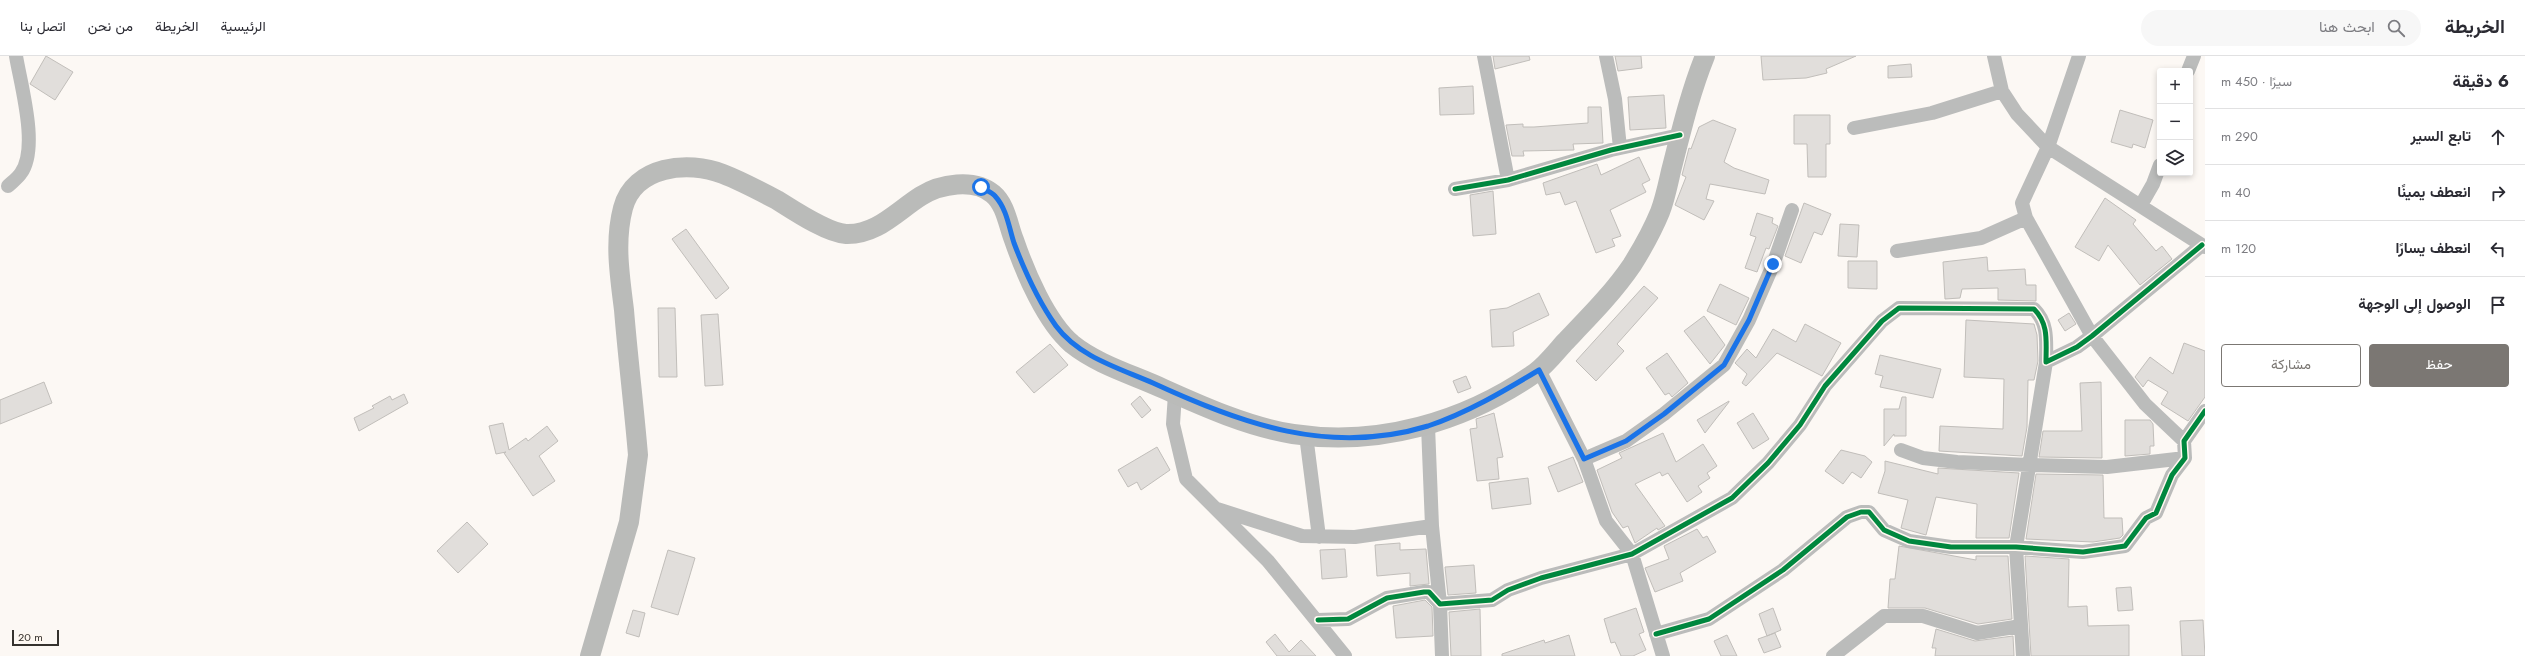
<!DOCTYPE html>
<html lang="ar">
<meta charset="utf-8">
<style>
body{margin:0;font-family:Jost,Vazirmatn,sans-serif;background:#f7f7f7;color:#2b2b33;direction:rtl}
.controls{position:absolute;right:12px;top:12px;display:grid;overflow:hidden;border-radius:4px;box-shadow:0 2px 6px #0003}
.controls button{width:36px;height:36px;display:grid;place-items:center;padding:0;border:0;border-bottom:1px solid #e1e1e2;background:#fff;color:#2b2b33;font:20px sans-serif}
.scale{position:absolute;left:12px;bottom:10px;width:47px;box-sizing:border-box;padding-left:4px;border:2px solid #35322e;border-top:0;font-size:11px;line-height:14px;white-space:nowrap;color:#35322e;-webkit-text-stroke:3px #fff8f1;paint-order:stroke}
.stop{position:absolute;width:12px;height:12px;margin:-9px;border:3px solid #1a73e8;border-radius:50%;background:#fff}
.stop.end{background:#1a73e8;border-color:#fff;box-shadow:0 1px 4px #0008}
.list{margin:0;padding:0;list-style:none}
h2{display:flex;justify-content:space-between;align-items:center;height:52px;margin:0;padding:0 16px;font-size:17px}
h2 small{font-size:13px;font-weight:400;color:#7c7c81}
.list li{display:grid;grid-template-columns:26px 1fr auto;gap:12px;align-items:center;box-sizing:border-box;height:56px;padding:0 16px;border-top:1px solid #e1e1e2}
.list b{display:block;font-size:15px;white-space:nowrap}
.list em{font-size:13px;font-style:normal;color:#7c7c81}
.actions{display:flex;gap:8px;padding:12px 16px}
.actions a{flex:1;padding:9px 0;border:1px solid #7b7773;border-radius:4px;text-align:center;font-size:14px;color:#7b7773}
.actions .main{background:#7b7773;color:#fff}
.icon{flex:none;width:22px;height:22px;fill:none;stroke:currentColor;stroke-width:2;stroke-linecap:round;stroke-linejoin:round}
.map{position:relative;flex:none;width:2205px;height:600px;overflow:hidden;direction:ltr}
header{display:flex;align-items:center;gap:24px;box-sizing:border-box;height:56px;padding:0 20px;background:#fff;border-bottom:1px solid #e1e1e2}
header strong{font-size:19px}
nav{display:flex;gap:22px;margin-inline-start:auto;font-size:14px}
.search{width:280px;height:36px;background:#f7f7f7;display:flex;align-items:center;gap:10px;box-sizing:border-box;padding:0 14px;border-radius:22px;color:#7c7c81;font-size:15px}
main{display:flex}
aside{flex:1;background:#fff}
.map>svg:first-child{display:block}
</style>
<header>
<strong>الخريطة</strong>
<div class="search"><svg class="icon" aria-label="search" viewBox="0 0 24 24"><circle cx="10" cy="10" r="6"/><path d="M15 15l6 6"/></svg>ابحث هنا</div>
<nav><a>الرئيسية</a><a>الخريطة</a><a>من نحن</a><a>اتصل بنا</a></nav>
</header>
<main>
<aside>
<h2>6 دقيقة<small>سيرًا · 450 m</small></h2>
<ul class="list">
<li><svg class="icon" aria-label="ahead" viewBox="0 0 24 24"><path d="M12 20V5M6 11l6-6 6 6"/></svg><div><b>تابع السير</b></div><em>290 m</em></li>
<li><svg class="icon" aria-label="right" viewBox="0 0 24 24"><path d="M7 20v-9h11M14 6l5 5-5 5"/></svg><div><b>انعطف يمينًا</b></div><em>40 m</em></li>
<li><svg class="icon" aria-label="left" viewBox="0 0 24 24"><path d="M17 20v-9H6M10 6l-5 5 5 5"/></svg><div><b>انعطف يسارًا</b></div><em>120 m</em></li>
<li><svg class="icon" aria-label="arrive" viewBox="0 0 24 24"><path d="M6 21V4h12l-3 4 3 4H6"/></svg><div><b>الوصول إلى الوجهة</b></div></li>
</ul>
<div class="actions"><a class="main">حفظ</a><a>مشاركة</a></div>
</aside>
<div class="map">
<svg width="2205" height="600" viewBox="0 0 2205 600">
<rect width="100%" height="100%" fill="#fcf8f4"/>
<path fill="#e1dedb" stroke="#c1beba" d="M46 0 73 16 55 44 30 28Z
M1493 0H1529L1530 4 1495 13Z
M1615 0H1641L1642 12 1618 15Z
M1761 0H1856L1826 13 1827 17 1806 22 1763 24Z
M1911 8 1912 21 1888 22V10Z
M1473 30 1474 58 1440 59 1439 32Z
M1664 39 1666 72 1630 74 1628 41Z
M1588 51H1601L1603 87 1573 88 1574 94 1523 95 1524 100H1512L1506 69 1523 68V71H1534L1588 67Z
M2120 54 2153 64 2145 92 2133 88 2132 92 2111 86Z
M1794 59H1830V88H1826V121H1808L1807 88H1794Z
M1713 64 1736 73 1724 106 1734 112 1769 124 1765 138 1710 128 1706 143 1714 145 1704 164 1675 149 1686 121 1682 119 1689 92 1691 93 1699 71Z
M1639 101 1650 124 1642 128 1646 136 1610 154 1621 180 1612 183 1615 190 1596 197 1576 145 1565 149 1560 136 1546 139 1543 127 1597 108 1601 119Z
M1493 135 1496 178 1473 180 1470 139Z
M2105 142 2136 164 2133 168 2156 195 2162 190 2172 203 2140 229 2108 189 2099 205 2075 191Z
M1804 147 1831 158 1822 179 1814 176 1801 207 1785 200Z
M1757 157 1773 162 1772 167 1778 170 1769 193 1766 192 1757 216 1745 212 1756 181 1750 179Z
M1840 168 1859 169 1857 201 1838 200Z
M686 173 729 232 716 243 672 183Z
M1987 201 1988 215 2025 213 2026 229H2036V245L1998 244V232L1962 233 1960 242 1945 243 1943 206Z
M1848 205H1877V233L1848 232Z
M1720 228 1749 242 1736 269 1707 255Z
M1644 230 1658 242 1617 288 1624 295 1596 325 1576 305Z
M1539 237 1549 259 1513 276 1514 290 1492 291 1490 254 1507 252Z
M658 252H675L677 321H659Z
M2069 257 2076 268 2065 275 2058 264Z
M718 258 723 329 705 330 701 259Z
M1704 260 1725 289 1710 308 1684 275Z
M1966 264 2034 268 2037 279 2038 305 2034 324H2028L2027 371 2022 400 1939 395 1940 370 2003 373 2004 323 1964 321Z
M1805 268 1841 287 1822 320 1777 297 1746 330 1742 327 1747 318 1735 307 1747 293 1756 302 1773 273 1796 286Z
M2184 287 2205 295V341L2188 365 2161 348 2168 336 2148 324 2143 331 2135 321 2150 301 2173 318Z
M1050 288 1068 309 1034 337 1016 316Z
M1667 297 1688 327 1672 341 1669 337 1665 339 1646 312Z
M1880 299 1941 313 1933 342 1880 331 1883 320 1875 318Z
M1466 320 1471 332 1458 337 1453 325Z
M44 326 52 347 0 368V344Z
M2101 326 2102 402 2039 401 2043 375H2082L2080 327Z
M404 338 408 347 359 375 354 362 374 352 372 350 390 340 392 344Z
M1140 340 1151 354 1142 362 1131 348Z
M1902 341H1906V380H1894V378L1884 390V353H1899Z
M1729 345V346L1705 377 1697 364Z
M1494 357 1503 401 1497 402 1499 423 1477 425 1470 373 1477 372 1476 363Z
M1753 357 1769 383 1753 393 1737 367Z
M2125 364H2150L2153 368 2154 390H2150V398L2125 400Z
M503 367 509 394 526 382 528 385 547 370 558 385 539 400 555 425 533 440 504 397 506 396 496 398 489 370Z
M1663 377 1676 406 1703 388 1717 410 1707 417 1710 422 1698 430 1702 436 1687 446 1668 417 1662 420 1660 416 1635 428 1665 470 1658 474 1657 472 1635 487 1628 470 1623 472 1612 456 1597 414 1622 402 1619 397Z
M1157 391 1170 414 1141 434 1137 426 1128 431 1118 414Z
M1841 394 1865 400 1872 406 1861 422 1852 416 1843 428 1825 415Z
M1573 401 1583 426 1558 436 1548 411Z
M1885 405 1938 418V412L2019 417 2009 482H1976L1977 448 1936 441 1926 479 1901 472 1908 444 1878 437 1885 415Z
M2036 418 2103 419 2104 462H2122L2123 479 2120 482 2093 486 2026 483Z
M1528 422 1531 448 1492 453 1489 427Z
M467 466 488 488 458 517 437 495Z
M1697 473 1703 482 1707 480 1716 496 1680 517 1683 525 1655 536 1645 512 1669 503 1664 490Z
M1400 487V494L1426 493 1429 528 1410 530V517L1377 520 1375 489Z
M1899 490 1976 504V500H2008L2012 563 1978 568 1925 552H1888L1890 523H1895Z
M1345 493 1347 521 1322 523 1320 494Z
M668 494 695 502 678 559 651 551Z
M2025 500 2069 503 2068 551 2087 550 2088 570 2129 569V600H2031Z
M1474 509 1476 537 1448 539 1445 511Z
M2131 531 2133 554 2118 555 2116 532Z
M1425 544 1432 551 1433 580 1396 582 1393 550Z
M1636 552 1644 576 1639 578 1646 594 1633 600H1621L1615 586 1611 587 1604 563Z
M1773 552 1781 574 1767 580 1759 558Z
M1480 553 1481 600H1451L1449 556Z
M633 554 645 557 639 581 626 577Z
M2203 564 2205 600H2182L2180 565Z
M1936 573 1975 585 2013 580 2014 600H1935L1936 592H1932Z
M1775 577 1781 591 1764 597 1758 583Z
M1275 578 1289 596 1301 584 1316 600H1277L1266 586Z
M1569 579 1575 600H1502V598L1544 584 1545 587Z
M1727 579 1737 600H1721L1714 585Z"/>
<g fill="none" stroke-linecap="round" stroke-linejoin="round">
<path stroke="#bbbcbb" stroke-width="14" d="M1484 0 1508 124
M1606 0 1615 43 1620 92
M1994 0 2002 35 2017 58 2048 91 2022 147 2026 162 2092 280 2145 348 2184 385
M2079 0 2048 91 2205 191
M2188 15 2194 0
M1854 72 1932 57 2002 35
M8 130C12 126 18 122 21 117 39 92 21 30 16 0
M1455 133 1508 124 1611 94 1680 79
M2141 149 2153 128 2160 109
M1897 195 1981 182 2026 162
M1539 314 1584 403 1606 465 1632 498 1663 600
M1175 338 1173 368 1186 423 1268 505 1345 600
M1428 370 1432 470 1440 548 1442 600
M1306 379 1319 481
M1901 394 1923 402 1957 406 2030 409 2107 411 2185 402
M1584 403 1626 385 1664 358 1724 309 1749 264 1773 209 1792 154
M1217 453 1302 480 1355 481 1432 470
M1318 564 1348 563 1387 542 1424 536H1429L1440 548 1492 544 1508 534 1541 522 1632 498 1732 442 1768 407 1800 369 1825 330 1882 265 1899 252 2034 253C2049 268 2046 286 2046 306L2077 291 2092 280 2202 189
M1656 578 1709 563 1783 514 1847 461 1861 456H1869L1884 474 1909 485 1951 491H2016L2083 496 2125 490 2146 462 2156 457 2172 419 2185 402 2184 385 2205 355
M1833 600 1884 560H1923L1977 577 2021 570
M2023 600 2016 491 2046 306"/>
<path stroke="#babbb9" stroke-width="20" d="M590 600 629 466 638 399C634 351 628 303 624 254 620 221 614 186 623 152 634 110 688 104 723 118 741 125 760 135 777 144 793 154 827 177 846 178 877 179 897 155 921 140 940 128 974 122 993 138 1006 149 1008 169 1014 184 1025 216 1046 266 1072 288 1098 309 1134 319 1164 333 1204 351 1249 371 1293 378 1378 391 1465 366 1535 317 1546 309 1556 296 1565 286 1588 262 1613 237 1632 209 1642 193 1653 173 1660 156 1665 143 1668 128 1671 115 1681 76 1690 37 1705 0"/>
<g stroke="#fff8f1" stroke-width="8">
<path id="cycleway" d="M1455 133 1508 124 1611 94 1680 79
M1318 564 1348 563 1387 542 1424 536H1429L1440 548 1492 544 1508 534 1541 522 1632 498 1732 442 1768 407 1800 369 1825 330 1882 265 1899 252 2034 253C2049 268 2046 286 2046 306L2077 291 2092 280 2202 189
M1656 578 1709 563 1783 514 1847 461 1861 456H1869L1884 474 1909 485 1951 491H2016L2083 496 2125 490 2146 462 2156 457 2172 419 2185 402 2184 385 2205 355"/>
</g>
<use href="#cycleway" stroke="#00873e" stroke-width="5"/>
</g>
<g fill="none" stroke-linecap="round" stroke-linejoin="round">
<path stroke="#1a73e8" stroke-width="5" d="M981 131C985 134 992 136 995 140 1007 153 1009 172 1014 187 1025 216 1039 246 1056 270 1079 301 1119 312 1153 327 1242 368 1330 400 1428 370 1467 357 1504 335 1539 314L1584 403 1626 385 1664 358 1724 309 1749 264 1773 208"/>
</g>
</svg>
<div class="controls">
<button>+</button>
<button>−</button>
<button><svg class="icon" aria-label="layers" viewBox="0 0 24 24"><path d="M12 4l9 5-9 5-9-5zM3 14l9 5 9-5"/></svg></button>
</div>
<div class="scale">20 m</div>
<div class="stop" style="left:981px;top:131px"></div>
<div class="stop end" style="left:1773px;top:208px"></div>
</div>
</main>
